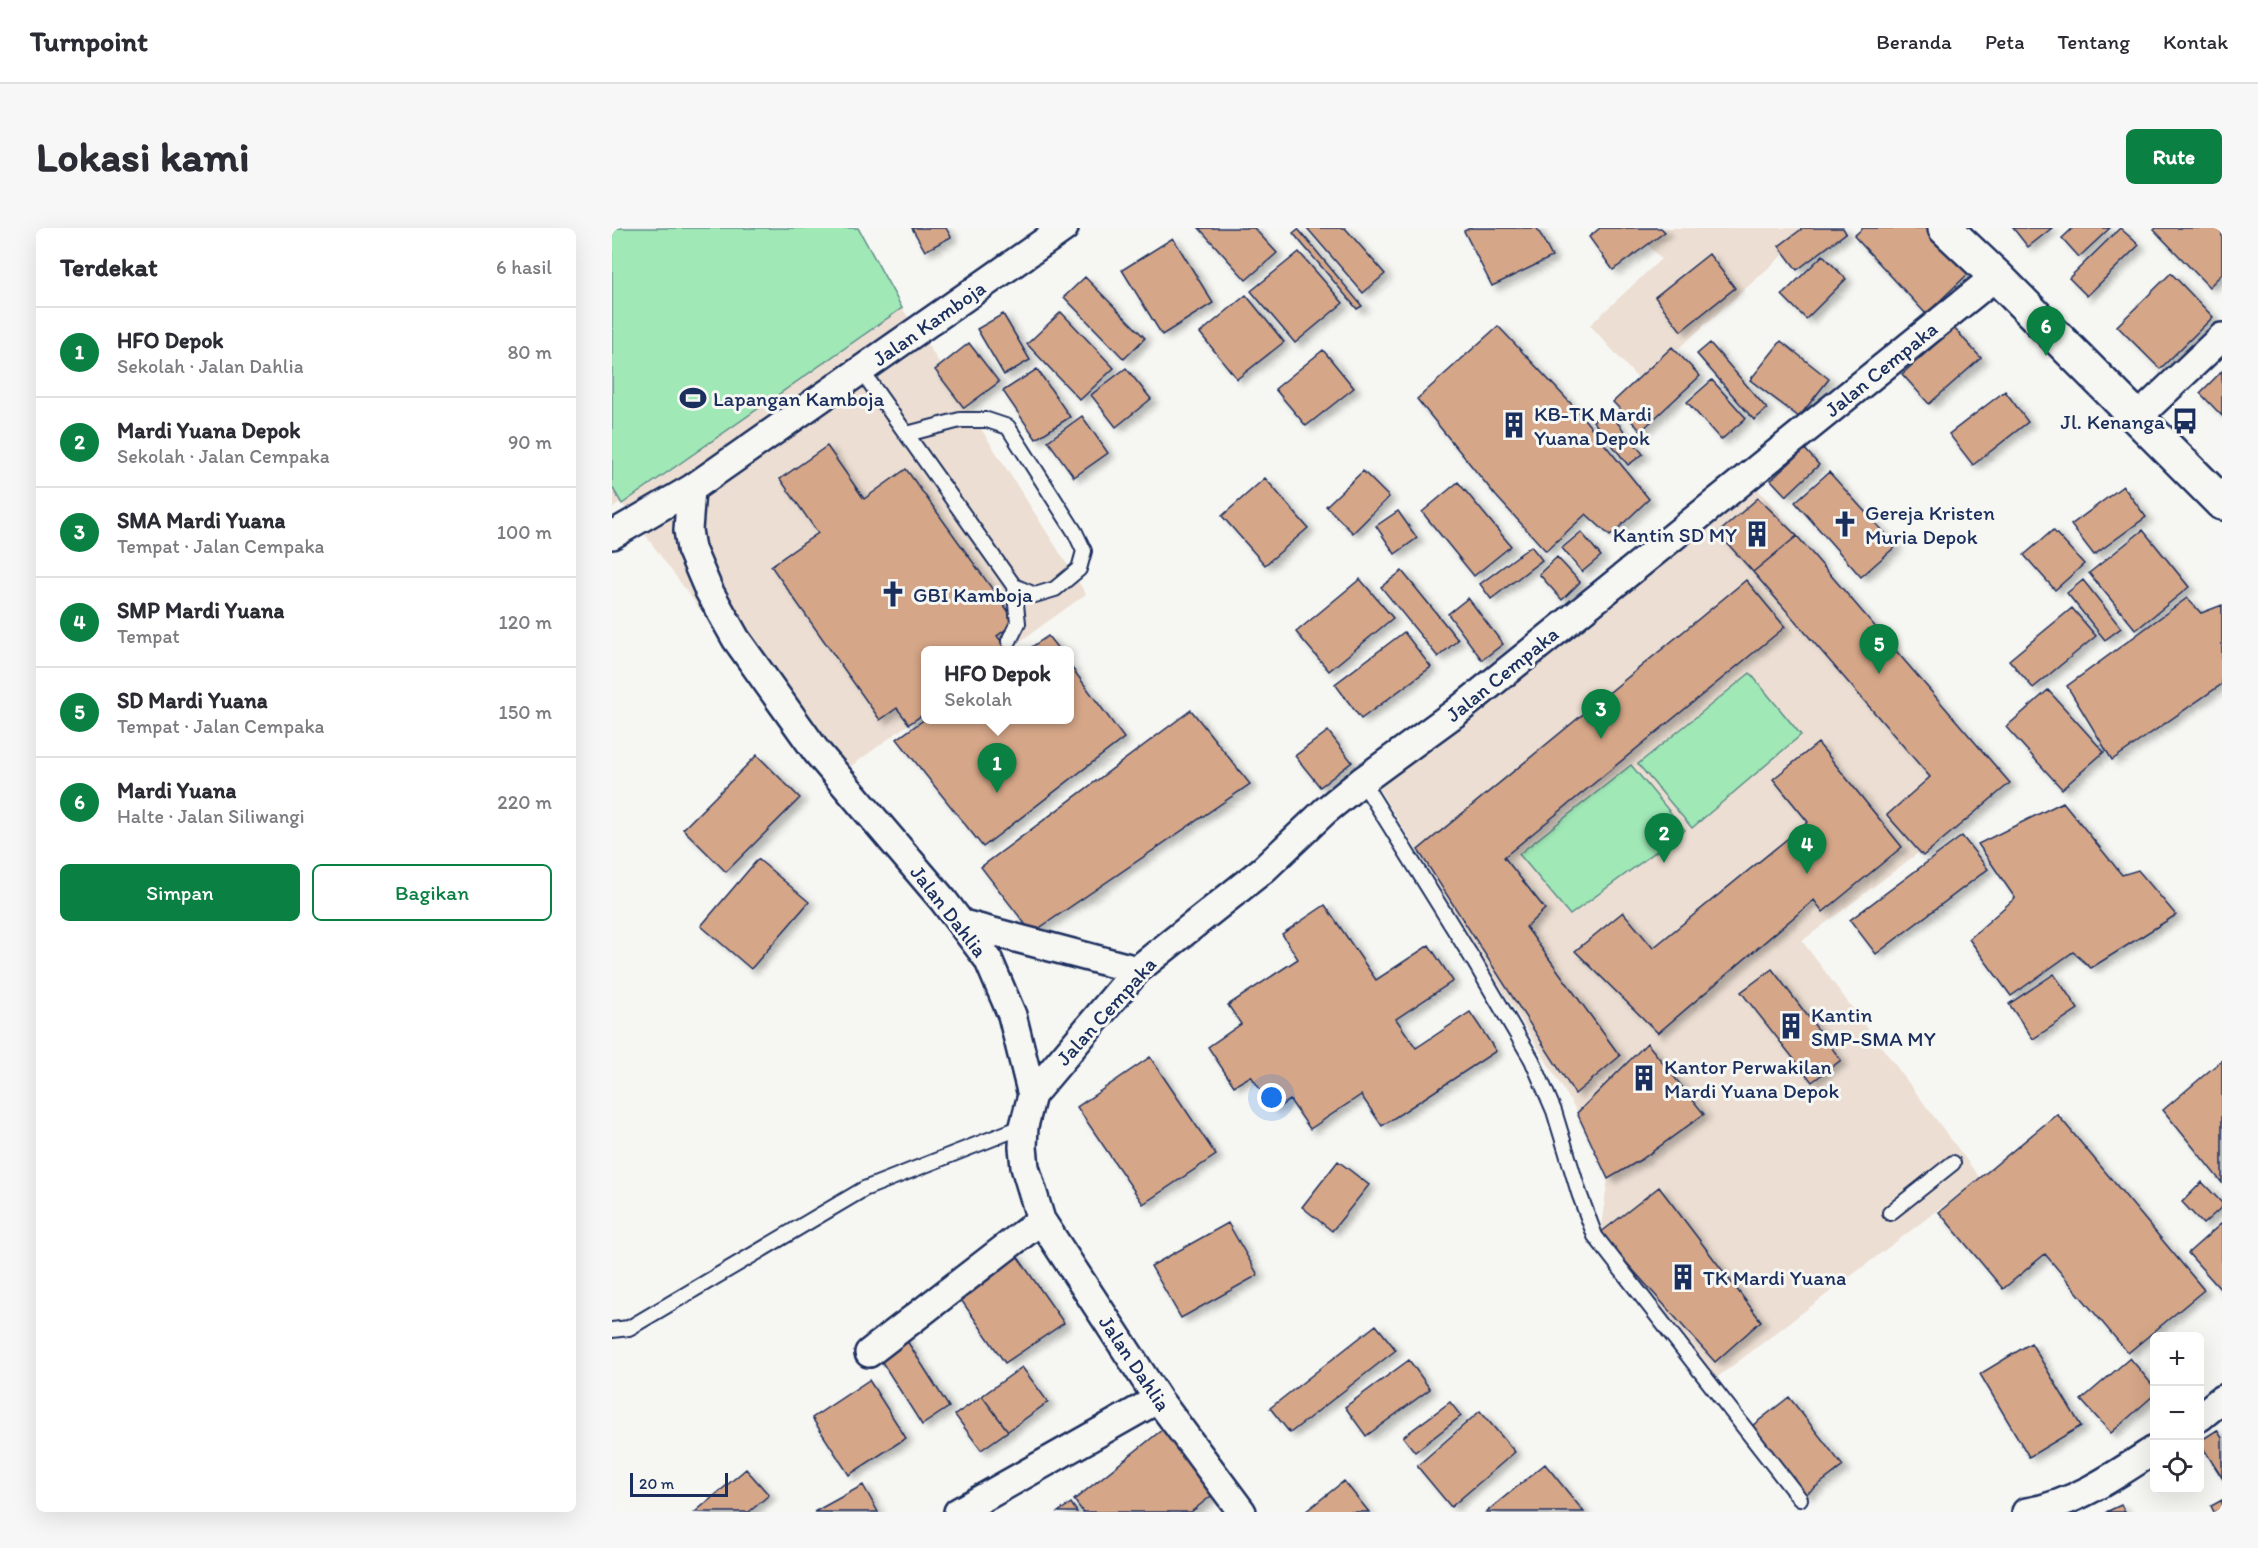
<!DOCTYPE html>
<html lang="id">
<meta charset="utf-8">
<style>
body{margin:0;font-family:Itim,sans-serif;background:#f7f7f7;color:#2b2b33}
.controls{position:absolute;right:18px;bottom:18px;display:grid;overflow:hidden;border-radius:9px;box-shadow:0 6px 24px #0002}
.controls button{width:54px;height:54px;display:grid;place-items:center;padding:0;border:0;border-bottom:2px solid #e1e1e2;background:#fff;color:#2b2b33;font:30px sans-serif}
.scale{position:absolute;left:18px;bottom:15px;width:98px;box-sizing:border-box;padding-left:6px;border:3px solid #1b2f5e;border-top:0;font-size:16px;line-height:21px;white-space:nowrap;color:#1b2f5e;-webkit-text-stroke:4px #f6f6f2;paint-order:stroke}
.you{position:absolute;left:660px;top:870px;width:21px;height:21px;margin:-15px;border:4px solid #fff;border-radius:50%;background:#1a73e8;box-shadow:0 0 0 9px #1a73e833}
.badge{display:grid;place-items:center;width:39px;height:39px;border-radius:50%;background:#0b8043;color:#fff;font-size:20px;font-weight:700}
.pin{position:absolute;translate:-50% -50px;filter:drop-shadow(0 2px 3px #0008)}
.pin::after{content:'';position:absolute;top:32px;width:21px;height:18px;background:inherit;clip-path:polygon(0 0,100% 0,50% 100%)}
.popup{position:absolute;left:309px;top:418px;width:153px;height:78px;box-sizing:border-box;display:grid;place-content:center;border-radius:9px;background:#fff;filter:drop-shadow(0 2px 4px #0005);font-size:20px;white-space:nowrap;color:#7c7c81}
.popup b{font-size:22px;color:#2b2b33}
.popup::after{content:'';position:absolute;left:50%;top:100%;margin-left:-12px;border:12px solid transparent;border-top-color:#fff}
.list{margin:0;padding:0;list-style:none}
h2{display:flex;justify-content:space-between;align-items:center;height:78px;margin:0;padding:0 24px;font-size:26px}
h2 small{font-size:20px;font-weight:400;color:#7c7c81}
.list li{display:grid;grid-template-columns:39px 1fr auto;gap:18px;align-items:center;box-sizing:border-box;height:90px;padding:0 24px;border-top:2px solid #e1e1e2}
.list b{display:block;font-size:22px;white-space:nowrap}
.list p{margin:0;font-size:20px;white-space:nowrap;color:#7c7c81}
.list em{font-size:20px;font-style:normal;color:#7c7c81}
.actions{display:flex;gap:12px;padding:18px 24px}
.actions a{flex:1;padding:14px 0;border:2px solid #0b8043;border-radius:9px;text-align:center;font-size:21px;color:#0b8043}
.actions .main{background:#0b8043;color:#fff}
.icon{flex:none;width:33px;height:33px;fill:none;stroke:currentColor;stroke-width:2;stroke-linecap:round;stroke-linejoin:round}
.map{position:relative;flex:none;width:1610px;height:1284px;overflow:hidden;border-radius:9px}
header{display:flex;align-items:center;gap:36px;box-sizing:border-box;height:84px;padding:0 30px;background:#fff;border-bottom:2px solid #e1e1e2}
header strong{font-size:28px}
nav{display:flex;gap:33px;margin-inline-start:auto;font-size:21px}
.intro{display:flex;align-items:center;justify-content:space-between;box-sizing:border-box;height:144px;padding:0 36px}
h1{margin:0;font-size:42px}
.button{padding:15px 27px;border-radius:9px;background:#0b8043;color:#fff;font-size:21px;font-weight:700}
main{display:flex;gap:36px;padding:0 36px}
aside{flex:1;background:#fff;border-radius:9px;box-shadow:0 6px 24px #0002}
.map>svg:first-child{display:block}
</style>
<header>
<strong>Turnpoint</strong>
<nav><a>Beranda</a><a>Peta</a><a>Tentang</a><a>Kontak</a></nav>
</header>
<div class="intro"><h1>Lokasi kami</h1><a class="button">Rute</a></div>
<main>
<aside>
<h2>Terdekat<small>6 hasil</small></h2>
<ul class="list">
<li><span class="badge">1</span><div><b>HFO Depok</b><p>Sekolah · Jalan Dahlia</p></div><em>80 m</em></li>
<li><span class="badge">2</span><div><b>Mardi Yuana Depok</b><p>Sekolah · Jalan Cempaka</p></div><em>90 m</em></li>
<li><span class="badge">3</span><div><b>SMA Mardi Yuana</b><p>Tempat · Jalan Cempaka</p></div><em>100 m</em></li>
<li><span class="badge">4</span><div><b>SMP Mardi Yuana</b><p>Tempat</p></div><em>120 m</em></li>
<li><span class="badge">5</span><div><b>SD Mardi Yuana</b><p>Tempat · Jalan Cempaka</p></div><em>150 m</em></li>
<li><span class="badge">6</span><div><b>Mardi Yuana</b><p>Halte · Jalan Siliwangi</p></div><em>220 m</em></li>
</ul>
<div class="actions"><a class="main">Simpan</a><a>Bagikan</a></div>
</aside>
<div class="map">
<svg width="1610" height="1284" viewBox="0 0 1610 1284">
<defs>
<filter id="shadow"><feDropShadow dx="6" dy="4" stdDeviation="3" flood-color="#0004"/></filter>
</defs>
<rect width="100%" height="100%" fill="#f6f6f2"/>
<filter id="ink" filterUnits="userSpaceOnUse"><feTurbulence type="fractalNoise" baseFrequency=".0167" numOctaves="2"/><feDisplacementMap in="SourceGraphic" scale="12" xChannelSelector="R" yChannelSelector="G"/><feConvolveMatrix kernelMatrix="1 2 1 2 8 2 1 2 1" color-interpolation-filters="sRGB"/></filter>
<g filter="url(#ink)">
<path fill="#ecded2" d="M0 0H234L317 119 474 366 396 422H313V484L216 555 9 274 0 281Z
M1021 0H1201L1029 154 978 97 1049 31Z
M1143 258 1398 555 1190 713 1368 950 1103 1151 988 1005 996 951 966 885 765 558Z"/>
<path fill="#a0e8b6" stroke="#5e8c8a" stroke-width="1.5" d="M0 0H246L290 80 10 276 0 259Z
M1138 445 1189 507 1080 600 1026 536Z
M1019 537 1073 602 958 687 907 626Z"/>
<path fill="#d5a688" stroke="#1b2f5e" stroke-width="1.5" filter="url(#shadow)" d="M300 0H334L339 9 313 23Z
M587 0H642L665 25 634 52Z
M695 0H733L773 46 751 65Z
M858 0H925L940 29 880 58 852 3Z
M988 0H1049L1053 4 1001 42 977 9Z
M1191 0H1231L1234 5 1185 42 1167 18Z
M1251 0H1315L1357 45 1314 86 1242 8Z
M1401 0H1440L1416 19Z
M1461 0H1498L1467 29 1450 10Z
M1508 0 1527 17 1475 68 1457 50Z
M1544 0H1610V46L1597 59 1542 2Z
M686 1 750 78 745 81 681 5Z
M561 10 601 75 550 107 510 42Z
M687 24 731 75 683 115 639 63Z
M1097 26 1123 60 1069 103 1043 69Z
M1211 27 1234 51 1194 91 1170 67Z
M1559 45 1601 89 1548 141 1505 98Z
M473 49 533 110 512 131 452 69Z
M634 67 672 114 625 151 588 105Z
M449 84 502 140 468 172 415 116Z
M391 86 418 132 392 147 365 101Z
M886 98 964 181 1037 271 998 308 974 286 934 323 884 268 805 171Z
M1342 100 1369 130 1317 176 1290 146Z
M1169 113 1217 151 1187 189 1138 152Z
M357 115 387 154 352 180 323 142Z
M1098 115 1155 181 1142 192 1085 126Z
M1060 119 1088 148 1029 203 1001 174Z
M711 122 742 160 694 198 663 161Z
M514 140 539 171 504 199 479 167Z
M425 141 458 189 424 211 391 163Z
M1610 143V188L1588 165Z
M1100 152 1134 190 1109 212 1075 174Z
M1393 163 1416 194 1361 237 1337 206Z
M995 182 1031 226 1016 237 981 193Z
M470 188 496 225 462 249 436 213Z
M215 218 252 271 294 241 404 394 385 408 396 422H313V485L297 496 285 480 268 492 159 338 206 305 168 251Z
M1193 221 1207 237 1174 268 1159 252Z
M751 243 777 269 741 305 714 278Z
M1217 244 1284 318 1249 349 1183 274Z
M653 250 696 300 653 337 610 288Z
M846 254 899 318 862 348 810 284Z
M1511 258 1534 289 1482 327 1459 297Z
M1146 270 1185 308 1141 344 1106 305Z
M786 283 805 310 783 326 764 298Z
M1441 302 1472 336 1443 362 1412 327Z
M1531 302 1577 359 1524 402 1477 345Z
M969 304 989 328 970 344 950 320Z
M1185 308 1398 555 1311 628 1275 587 1318 549 1141 344Z
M919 318 930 332 879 371 868 356Z
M945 329 968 354 950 372 927 346Z
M790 343 846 412 826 429 769 359Z
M748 351 781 390 717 443 684 404Z
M1134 352 1173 399 892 629 933 681 914 699 1008 828 963 866 806 622Z
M1471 352 1509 400 1493 412 1455 365Z
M856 370 891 416 870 432 836 386Z
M1575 370 1589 385 1610 377V456L1500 532 1455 458Z
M1460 380 1484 408 1421 460 1397 432Z
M792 404 819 439 749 491 723 456Z
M436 408 447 422H415Z
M457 436 512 510 371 619 285 511 313 491 457 492Z
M1436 462 1492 524 1450 561 1394 499Z
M579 482 638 556 420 705 369 639Z
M716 503 740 534 708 559 683 528Z
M1206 515 1290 619 1211 684 1202 672 1046 805 963 723 1011 684 1041 720 1196 594 1161 551Z
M145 527 188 570 114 644 71 601Z
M1451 574 1510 647 1526 642 1564 687 1479 740 1461 724 1399 768 1357 711 1403 670 1366 616Z
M1350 608 1376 641 1264 726 1238 692Z
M146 631 197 674 139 741 89 698Z
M713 677 764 752 817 717 841 753 784 791 804 820 858 784 884 823 770 898 749 867 698 901 678 872 662 882 639 848 622 858 596 819 629 796 616 777 686 731 670 706Z
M1160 741 1229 832 1200 854 1129 764Z
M1442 746 1466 781 1421 811 1397 776Z
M1035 815 1092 886 1030 931 996 951 965 885Z
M538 829 604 927 531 976 465 879Z
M1610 832V955L1551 882Z
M1445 886 1592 1062 1516 1125 1433 1026 1391 1061 1327 984Z
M726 933 757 957 720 1003 690 979Z
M1590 954 1610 975V979L1591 996 1570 974Z
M1047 959 1149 1093 1103 1134 988 1005Z
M616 995 646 1047 569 1090 539 1038Z
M1610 995V1063L1576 1025Z
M403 1025 452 1095 393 1135 345 1066Z
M764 1097 784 1122 678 1205 658 1180Z
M290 1105 337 1179 310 1197 263 1123Z
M1419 1115 1469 1198 1417 1229 1368 1146Z
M1518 1130 1542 1159V1167L1499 1205 1469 1172Z
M797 1132 818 1161 754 1208 733 1179Z
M410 1139 436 1174 396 1203 370 1168Z
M257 1152 294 1210 237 1247 200 1190Z
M370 1168 396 1203 369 1222 343 1187Z
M1177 1169 1231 1238 1193 1267 1140 1198Z
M838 1174 849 1188 803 1224 791 1209Z
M868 1183 903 1224 839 1279 805 1238Z
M551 1201 603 1265 579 1284H471L462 1272Z
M1605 1202 1610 1210V1250L1588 1215V1213Z
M933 1236 972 1284H874Z
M134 1241 157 1267 137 1284H83Z
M732 1253 757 1284H693Z
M251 1257 266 1284H202Z
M1610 1272V1284H1602L1599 1278Z
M459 1275 465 1284H446Z
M1509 1277 1513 1284H1494Z"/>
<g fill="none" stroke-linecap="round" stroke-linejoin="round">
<g stroke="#1b2f5e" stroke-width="18">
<path id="service" d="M249 142 402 358 406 395 397 413
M295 206 348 192H375L396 199 463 304 472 323 467 341 443 361 423 367 402 358
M750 553 862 733 920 832 942 883 967 965 983 1008 1188 1271
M1278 985 1341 935
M0 1102 17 1100 252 961 412 898"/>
</g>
<g stroke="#1b2f5e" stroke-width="32">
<path id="minor" d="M1525 190 1610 109
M79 261 76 302 79 321 97 363 124 411 204 523 331 672 376 731 400 787 420 867 412 898 411 919 413 939 429 992 546 1171 630 1284
M0 307 79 261 452 0
M351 696 525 742
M420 867 525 742 652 641 713 583 750 553 843 485 1384 48
M257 1125 429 992
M1588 1189 1610 1171
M346 1284 546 1171
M1414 1284C1461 1277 1504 1247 1542 1222"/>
</g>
<g stroke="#1b2f5e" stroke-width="38">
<path id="secondary" d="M1333 0 1384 48 1610 275"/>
</g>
<use href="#service" stroke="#f6f6f2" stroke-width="14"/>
<use href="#minor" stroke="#f6f6f2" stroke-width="27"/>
<use href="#secondary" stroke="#f6f6f2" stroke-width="33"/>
</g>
</g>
<defs>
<g id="stadium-bare" transform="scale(2.07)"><path d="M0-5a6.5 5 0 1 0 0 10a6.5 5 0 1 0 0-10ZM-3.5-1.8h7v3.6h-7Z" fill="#1b2f5e" stroke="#f6f6f2" stroke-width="2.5" paint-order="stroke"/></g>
<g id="bus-bare" transform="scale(2.07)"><path d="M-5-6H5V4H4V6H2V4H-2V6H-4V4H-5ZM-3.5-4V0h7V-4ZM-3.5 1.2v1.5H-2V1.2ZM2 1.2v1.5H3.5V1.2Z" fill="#1b2f5e" stroke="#f6f6f2" stroke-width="2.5" paint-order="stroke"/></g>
<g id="building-bare" transform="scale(2.07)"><path d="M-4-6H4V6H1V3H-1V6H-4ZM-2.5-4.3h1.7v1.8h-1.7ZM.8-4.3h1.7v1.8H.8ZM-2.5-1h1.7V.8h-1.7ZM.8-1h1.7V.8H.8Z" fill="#1b2f5e" stroke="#f6f6f2" stroke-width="2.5" paint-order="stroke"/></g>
<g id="church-bare" transform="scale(2.07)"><path d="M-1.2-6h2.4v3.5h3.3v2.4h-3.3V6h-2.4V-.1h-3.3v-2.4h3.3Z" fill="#1b2f5e" stroke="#f6f6f2" stroke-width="2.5" paint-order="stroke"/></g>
</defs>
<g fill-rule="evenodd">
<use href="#stadium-bare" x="81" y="170"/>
<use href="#bus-bare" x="1573" y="193"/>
<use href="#building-bare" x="902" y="197"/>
<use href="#church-bare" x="1233" y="296"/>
<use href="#building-bare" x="1145" y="306"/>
<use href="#church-bare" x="281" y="366"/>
<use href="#building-bare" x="1179" y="798"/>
<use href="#building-bare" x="1032" y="850"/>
<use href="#building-bare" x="1071" y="1049"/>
</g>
<g text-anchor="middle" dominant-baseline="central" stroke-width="6" stroke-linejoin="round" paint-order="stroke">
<g font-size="21" fill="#1b2f5e" stroke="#f6f6f2">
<text transform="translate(317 95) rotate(-35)">Jalan Kamboja</text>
<text transform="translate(1269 141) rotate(-39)">Jalan Cempaka</text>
<text transform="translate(890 446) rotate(-39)">Jalan Cempaka</text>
<text transform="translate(337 683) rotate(52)">Jalan Dahlia</text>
<text transform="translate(494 783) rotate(-48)">Jalan Cempaka</text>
<text transform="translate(523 1135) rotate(56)">Jalan Dahlia</text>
</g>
<g font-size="21" fill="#1b2f5e" stroke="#f6f6f2" text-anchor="start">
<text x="101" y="170">Lapangan Kamboja</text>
<text x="922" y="185">KB-TK Mardi<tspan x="922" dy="24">Yuana Depok</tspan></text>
<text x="1553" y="193" text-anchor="end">Jl. Kenanga</text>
<text x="1253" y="284">Gereja Kristen<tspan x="1253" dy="24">Muria Depok</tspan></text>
<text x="1125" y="306" text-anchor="end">Kantin SD MY</text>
<text x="301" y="366">GBI Kamboja</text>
<text x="1199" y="786">Kantin<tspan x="1199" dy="24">SMP-SMA MY</tspan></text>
<text x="1052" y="838">Kantor Perwakilan<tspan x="1052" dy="24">Mardi Yuana Depok</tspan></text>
<text x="1091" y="1049">TK Mardi Yuana</text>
</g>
</g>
</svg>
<div class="controls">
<button>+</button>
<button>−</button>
<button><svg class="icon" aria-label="locate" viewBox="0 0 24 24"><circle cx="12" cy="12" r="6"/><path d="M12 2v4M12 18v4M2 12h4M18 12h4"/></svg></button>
</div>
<div class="scale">20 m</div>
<div class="you"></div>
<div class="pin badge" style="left:385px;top:565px">1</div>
<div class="popup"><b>HFO Depok</b>Sekolah</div>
<div class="pin badge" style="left:1052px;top:635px">2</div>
<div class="pin badge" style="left:989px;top:511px">3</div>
<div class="pin badge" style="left:1195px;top:646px">4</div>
<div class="pin badge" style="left:1267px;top:446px">5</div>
<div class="pin badge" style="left:1434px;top:128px">6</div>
</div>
</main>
